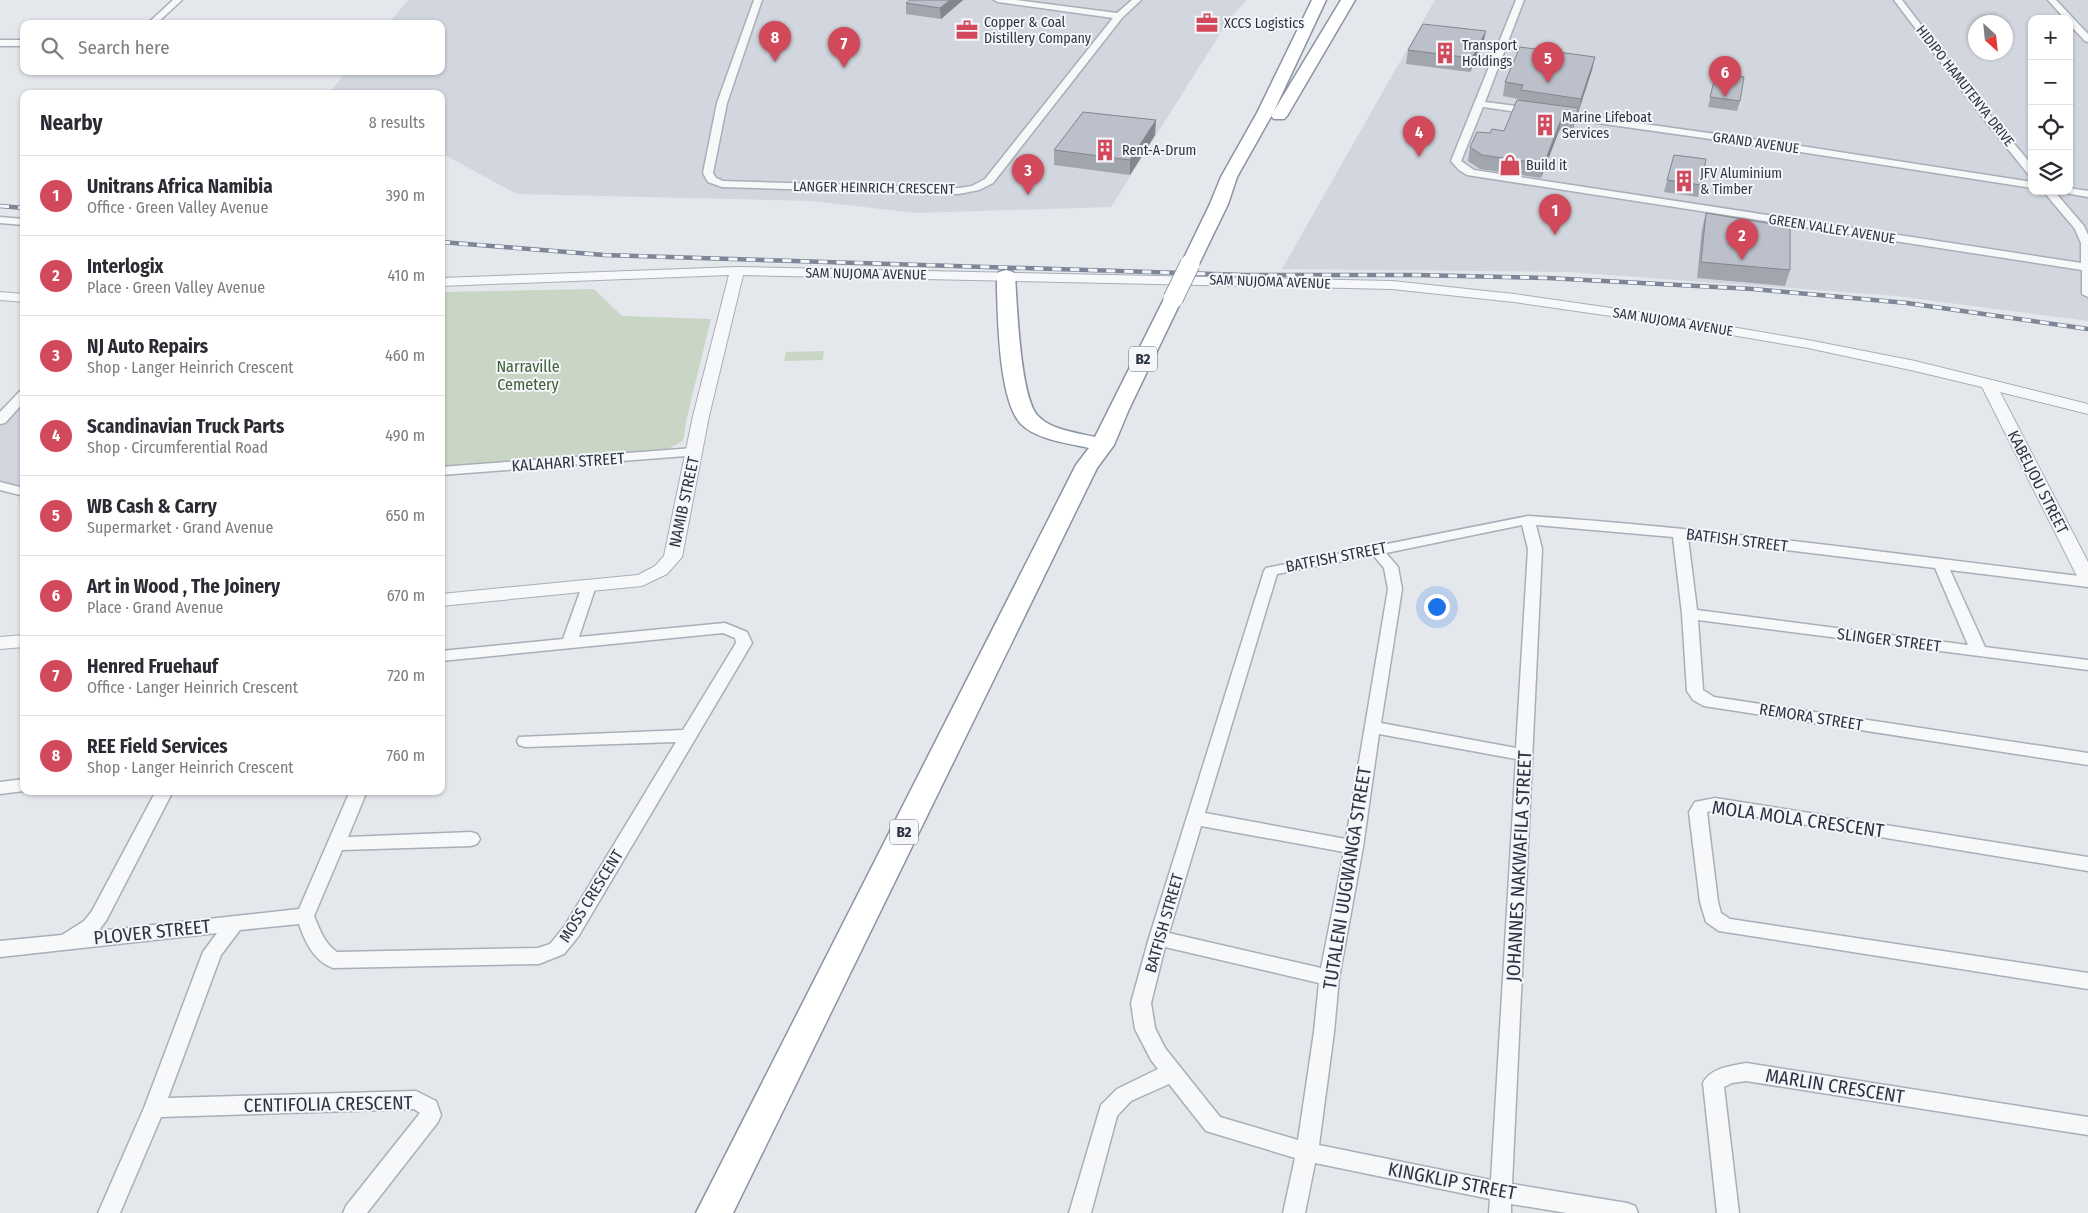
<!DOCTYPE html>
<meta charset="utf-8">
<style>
body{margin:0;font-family:"Fira Sans Condensed",sans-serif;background:#f7f7f7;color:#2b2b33}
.controls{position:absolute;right:15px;top:15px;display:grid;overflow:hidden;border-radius:10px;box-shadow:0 1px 4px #0004}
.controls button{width:45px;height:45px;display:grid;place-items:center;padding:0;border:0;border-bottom:1px solid #e1e1e2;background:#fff;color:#2b2b33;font:25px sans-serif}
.compass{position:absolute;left:1968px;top:15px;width:45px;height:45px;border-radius:50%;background:#fff;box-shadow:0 1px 4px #0004;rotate:153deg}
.you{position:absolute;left:1436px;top:606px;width:18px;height:18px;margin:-12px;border:4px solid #fff;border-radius:50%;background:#1a73e8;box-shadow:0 0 0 8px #1a73e833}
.badge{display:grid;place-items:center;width:32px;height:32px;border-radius:50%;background:#d1495b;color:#fff;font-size:16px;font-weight:700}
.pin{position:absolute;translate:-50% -41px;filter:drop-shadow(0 1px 2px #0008)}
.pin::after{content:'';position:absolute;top:26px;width:18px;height:15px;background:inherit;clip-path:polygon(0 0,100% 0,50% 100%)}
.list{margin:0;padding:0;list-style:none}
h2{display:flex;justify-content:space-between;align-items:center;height:65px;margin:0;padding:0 20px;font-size:21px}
h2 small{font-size:16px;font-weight:400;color:#7c7c81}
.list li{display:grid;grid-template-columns:32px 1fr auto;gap:15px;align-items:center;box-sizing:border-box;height:80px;padding:0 20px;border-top:1px solid #e1e1e2}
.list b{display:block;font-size:19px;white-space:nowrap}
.list p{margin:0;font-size:16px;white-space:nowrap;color:#7c7c81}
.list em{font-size:16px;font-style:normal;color:#7c7c81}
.icon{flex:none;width:28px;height:28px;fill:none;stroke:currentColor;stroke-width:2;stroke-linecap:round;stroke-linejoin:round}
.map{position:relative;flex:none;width:2088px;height:1213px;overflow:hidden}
.search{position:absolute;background:#fff;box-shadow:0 1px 4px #0004;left:20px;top:20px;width:425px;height:55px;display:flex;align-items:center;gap:12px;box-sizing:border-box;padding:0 18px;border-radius:10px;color:#7c7c81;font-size:19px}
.panel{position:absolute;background:#fff;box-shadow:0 1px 4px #0004;left:20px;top:90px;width:425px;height:705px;border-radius:10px}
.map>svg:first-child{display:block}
</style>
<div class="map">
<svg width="2088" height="1213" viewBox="0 0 2088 1213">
<rect width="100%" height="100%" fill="#e4e7ec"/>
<path fill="#d2d6de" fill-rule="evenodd" d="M408 0H1247L1230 18 1111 207 916 213 812 201 517 194 441 153V94L329 93 347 71H441V24H388Z
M1435 0H2088V321L1897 296 1569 272 1282 269ZM2032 19H2069V191H2032ZM1976 22H2006V52H1976Z
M24 394V492L0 486V420Z"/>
<path fill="#c9d6c5" d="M594 289 622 316 711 319 687 417 683 441 668 449 441 467V292Z
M824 351 823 360 784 361 786 352Z"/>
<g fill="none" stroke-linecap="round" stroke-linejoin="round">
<g stroke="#a9aeb7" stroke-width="3">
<path id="minor" d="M173 0H182L156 24H147Z
M754 0H762L727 103 713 173 716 178 723 181 959 188 972 186 985 179 1113 18 998 2 994 0H1016L1117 13 1132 0H1141L1122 18 993 183 979 190 959 194 722 187 708 182 703 173 717 103Z
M1516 0H1524L1485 102 1532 108 1537 111 1532 114 1483 107 1461 161 1474 170 2081 263V243L2075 229 2043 191H2054L2084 226 2088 235V297L2082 294V270L1467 175 1459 170 1451 161Z
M1894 0H1902L1989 114 2032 165V175L2028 174 1983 118Z
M2048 0H2056L2088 34V42L2085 41 2069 24V19H2065Z
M0 40H24V46H0Z
M1558 112 1788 144 2032 182V188L1788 150 1555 117V113Z
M2069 188 2088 191V197L2065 193 2064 191H2069Z
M0 217 24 219V225L0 223Z
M24 390V402L5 423 0 424V412L20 391Z
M694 448 701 452 699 455 441 475V467Z
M0 482 24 488V496L0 490Z
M1528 516C1715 528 1902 555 2088 577V587L1950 570 1985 647 2088 660V670L1698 620 1703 690 1714 697 2088 753V765L1704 706 1693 700 1687 691 1682 614 1673 537 1536 525 1542 549 1512 1184 1627 1203 1635 1206 1638 1213H1567L1511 1204V1213H1489L1490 1199 1315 1163 1305 1213H1283L1295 1158 1206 1131 1169 1084 1131 1101 1117 1116 1091 1213H1069L1101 1105 1117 1089 1158 1069 1151 1060 1135 1029 1131 1003 1149 938 1264 571 1266 568 1271 567ZM1522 525 1528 549 1516 748 1381 723 1402 589 1398 567 1386 553ZM1688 538 1935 568 1968 645 1697 610ZM1373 555 1384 568 1388 589 1346 839 1205 813 1277 574ZM1379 734 1516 759 1491 1180 1319 1145 1334 1032 1339 978 1363 847ZM1201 826 1344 852 1321 968 1169 933ZM1165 947 1319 983 1314 1032 1298 1140 1220 1117 1165 1048 1155 1028 1151 1003Z
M589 581 594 583 596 586 579 637 725 623 747 632 752 643 578 937 564 954 539 964 333 968C314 961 305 942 299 924L240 930 221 955 168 1098 416 1091 436 1101 441 1115 438 1122 367 1213H343L346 1206 420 1113 414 1109 161 1117 120 1213H98L144 1108 203 952 217 933 0 957V941L62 935 84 921 92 911 156 791H173L106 921 98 931 299 909 350 791H367L348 837 471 832 477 834 480 839 477 844 471 846 342 850 314 916C320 930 324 943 337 952L538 948 550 944 564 927 676 742 525 747 519 745 517 741 519 737 683 730 736 643 735 638 723 633 441 661V651L563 639 582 586 584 583Z
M24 779V791L0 794V782Z
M1715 798 2088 857V871L1715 810 1707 812 1718 902 1721 913 1730 919 2088 973V989L1719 931 1706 922 1700 902 1689 812 1695 802Z
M1746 1063 2088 1117V1135L1746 1081 1732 1083 1724 1087 1739 1213H1717L1703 1083C1710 1068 1731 1066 1746 1063Z"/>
</g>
<g stroke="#a9aeb7" stroke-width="2">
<path id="tertiary" d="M737 267 1392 281 1514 294 1667 316 1808 340 1915 361 2088 404V414L2000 392 2088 562V586L2082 584 2079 580 1982 387 1915 371 1808 348 1667 324 1514 302 1392 289 743 275 709 416 682 557 667 574 642 586 441 606V594L638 575 655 566 664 556 693 416 729 275 441 286V278Z
M0 292 24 294V302L0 300Z
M24 635V647L0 649V637Z"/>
</g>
<g stroke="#8b94a3" stroke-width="3">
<path id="trunk" d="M1312 0H1326L1273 113 1237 177 1228 204 1199 264 1196 268 1190 269 1184 268 1181 264 1210 204 1221 177 1257 113Z
M1341 0H1355L1287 116 1284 119H1274L1271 116Z
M1006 270 1013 272 1015 276C1017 304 1020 397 1038 416 1051 430 1078 433 1095 437L1166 295 1173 293 1180 295 1182 299 1129 409 1114 445 1097 468 733 1213H696L1076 465 1089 448C1068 443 1037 440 1021 424 999 401 998 321 997 289V276L999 272Z"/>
</g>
<use href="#minor" fill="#f7f8fa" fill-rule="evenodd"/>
<use href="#tertiary" fill="#f7f8fa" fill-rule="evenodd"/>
<use href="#trunk" fill="#fff" fill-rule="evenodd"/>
<g stroke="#7d8696" stroke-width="4.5">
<path id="rail" d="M0 206 24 208
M441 242 604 255 1245 275H1417L1548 278 1753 289 1907 303 2088 329"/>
</g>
<use href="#rail" stroke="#f4f6f9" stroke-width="3" stroke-dasharray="9" stroke-linecap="butt"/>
<g stroke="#8b94a3" stroke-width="21" stroke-linecap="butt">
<path id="trunk-bridge" d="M1173 299 1190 264"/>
</g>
<use href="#trunk-bridge" stroke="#fff" stroke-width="19"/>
</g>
<path fill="#a1a5ae" d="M963 0 941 19 906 14V3Z
M1483 45 1470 72 1406 64 1408 50Z
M1595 57 1592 70 1578 113H1577L1572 133 1559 131 1541 178 1480 169 1468 161 1470 147 1490 133 1504 131 1519 100V99L1503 96 1505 82Z
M1716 73 1740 101 1737 111 1708 107Z
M1156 120 1155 135 1130 175 1054 165V150Z
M1674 155 1701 185 1698 197 1664 192Z
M1706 213 1790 270 1785 286 1697 278 1702 229Z"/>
<path fill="#83868d" d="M950 0H963L941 19 940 8Z
M1486 31 1483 45 1470 72 1472 58Z
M1595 57 1592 70 1578 113 1581 99Z
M1578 108 1575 122 1572 133 1575 119Z
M1562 117 1559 131 1541 178 1544 164Z
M1156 120 1155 135 1130 175V160Z"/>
<path fill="#bbc0ca" stroke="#83868d" d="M910 0H950L940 8 906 3Z
M1423 24 1486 31 1472 58 1408 50Z
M1520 47 1595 57 1581 99 1521 90 1523 85 1505 82Z
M1716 73 1744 77 1740 101 1710 97Z
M1517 100 1578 108 1575 119 1562 117 1544 164 1482 155 1470 147 1477 132 1490 133 1492 129 1504 131Z
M1083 112 1156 120 1130 160 1054 150Z
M1674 155 1706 159 1701 185 1667 180Z
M1706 213 1790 227V270L1701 262Z"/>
<defs>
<g id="office-bare" transform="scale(1.725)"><path d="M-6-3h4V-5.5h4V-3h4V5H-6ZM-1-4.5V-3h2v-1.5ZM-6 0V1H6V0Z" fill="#d1495b" stroke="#f4f6f9" stroke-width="2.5" paint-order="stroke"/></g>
<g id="building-bare" transform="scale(1.725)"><path d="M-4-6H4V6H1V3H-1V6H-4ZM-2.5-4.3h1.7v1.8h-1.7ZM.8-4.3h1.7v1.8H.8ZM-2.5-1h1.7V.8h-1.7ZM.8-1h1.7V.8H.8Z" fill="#d1495b" stroke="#f4f6f9" stroke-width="2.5" paint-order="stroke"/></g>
<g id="shop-bare" transform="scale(1.725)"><path d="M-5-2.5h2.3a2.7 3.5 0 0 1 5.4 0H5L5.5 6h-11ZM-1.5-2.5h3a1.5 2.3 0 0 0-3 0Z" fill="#d1495b" stroke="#f4f6f9" stroke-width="2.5" paint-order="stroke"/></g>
</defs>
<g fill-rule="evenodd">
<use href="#office-bare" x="1207" y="23"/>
<use href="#office-bare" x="967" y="30"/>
<use href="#building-bare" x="1445" y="53"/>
<use href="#building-bare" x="1545" y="125"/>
<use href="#building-bare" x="1105" y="150"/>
<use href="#shop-bare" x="1510" y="165"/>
<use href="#building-bare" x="1684" y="181"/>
</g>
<g text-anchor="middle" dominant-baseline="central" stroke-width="4" stroke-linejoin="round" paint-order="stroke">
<g font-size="14" fill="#2b3445" stroke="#f4f6f9" text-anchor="start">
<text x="984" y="22">Copper &amp; Coal<tspan x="984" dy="16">Distillery Company</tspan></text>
<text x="1224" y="23">XCCS Logistics</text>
<text x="1462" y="45">Transport<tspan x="1462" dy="16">Holdings</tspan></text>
<text x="1562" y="117">Marine Lifeboat<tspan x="1562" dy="16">Services</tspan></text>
<text x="1122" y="150">Rent-A-Drum</text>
<text x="1526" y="165">Build it</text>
<text x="1700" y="173">JFV Aluminium<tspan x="1700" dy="16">&amp; Timber</tspan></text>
</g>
<g font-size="14" fill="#2b3445" stroke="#f4f6f9">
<text transform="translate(1965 86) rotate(52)">HIDIPO HAMUTENYA DRIVE</text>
<text transform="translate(1756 143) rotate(8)">GRAND AVENUE</text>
<text transform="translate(874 188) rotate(1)">LANGER HEINRICH CRESCENT</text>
<text transform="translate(1832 229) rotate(9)">GREEN VALLEY AVENUE</text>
<text transform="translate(866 274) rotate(1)">SAM NUJOMA AVENUE</text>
<text transform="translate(1270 282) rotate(2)">SAM NUJOMA AVENUE</text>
<text transform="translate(1673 322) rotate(9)">SAM NUJOMA AVENUE</text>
</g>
<g fill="#f4f6f9" stroke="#676e7b" stroke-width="1">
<rect x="1129" y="346.5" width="28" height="25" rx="4"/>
<rect x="890" y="819.5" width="28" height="25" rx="4"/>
</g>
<g font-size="15" font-weight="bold" fill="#2b3445">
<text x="1143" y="359">B2</text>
<text x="904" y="832">B2</text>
</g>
<g font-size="16" fill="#3f6138" stroke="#f4f6f9">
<text x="528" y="366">Narraville<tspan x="528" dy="18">Cemetery</tspan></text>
</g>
<g font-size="16" fill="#2b3445" stroke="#f4f6f9">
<text transform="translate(568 462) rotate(-4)">KALAHARI STREET</text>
<text transform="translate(2038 482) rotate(63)">KABELJOU STREET</text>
<text transform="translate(684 502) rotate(-78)">NAMIB STREET</text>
<text transform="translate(1737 540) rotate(7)">BATFISH STREET</text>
<text transform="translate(1336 557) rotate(-11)">BATFISH STREET</text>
<text transform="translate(1889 640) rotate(7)">SLINGER STREET</text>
<text transform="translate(1811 717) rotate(9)">REMORA STREET</text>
<text transform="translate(591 896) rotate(-58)">MOSS CRESCENT</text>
<text transform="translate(1164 923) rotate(-74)">BATFISH STREET</text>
</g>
<g font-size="19" fill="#2b3445" stroke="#f4f6f9">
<text transform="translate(1798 819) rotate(8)">MOLA MOLA CRESCENT</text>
<text transform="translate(1519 866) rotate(-87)">JOHANNES NAKWAFILA STREET</text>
<text transform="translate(1347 878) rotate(-81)">TUTALENI UUGWANGA STREET</text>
<text transform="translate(152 932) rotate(-6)">PLOVER STREET</text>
<text transform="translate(1835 1086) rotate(9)">MARLIN CRESCENT</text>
<text transform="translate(328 1104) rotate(-1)">CENTIFOLIA CRESCENT</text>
<text transform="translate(1452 1181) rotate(11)">KINGKLIP STREET</text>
</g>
</g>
</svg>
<div class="controls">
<button>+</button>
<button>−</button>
<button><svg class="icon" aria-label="locate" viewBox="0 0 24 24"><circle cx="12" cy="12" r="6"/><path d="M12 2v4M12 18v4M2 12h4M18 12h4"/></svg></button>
<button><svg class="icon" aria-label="layers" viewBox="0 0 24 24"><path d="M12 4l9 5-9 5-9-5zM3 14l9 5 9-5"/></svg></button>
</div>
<svg class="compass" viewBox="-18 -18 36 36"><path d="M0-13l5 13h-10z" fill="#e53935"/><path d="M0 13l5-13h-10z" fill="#7c7c81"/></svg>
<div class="you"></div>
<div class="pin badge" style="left:1555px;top:235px">1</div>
<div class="pin badge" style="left:1742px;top:260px">2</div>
<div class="pin badge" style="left:1028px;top:195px">3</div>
<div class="pin badge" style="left:1419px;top:157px">4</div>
<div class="pin badge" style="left:1548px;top:83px">5</div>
<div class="pin badge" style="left:1725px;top:97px">6</div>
<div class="pin badge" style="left:844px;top:68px">7</div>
<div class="pin badge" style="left:775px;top:62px">8</div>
<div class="search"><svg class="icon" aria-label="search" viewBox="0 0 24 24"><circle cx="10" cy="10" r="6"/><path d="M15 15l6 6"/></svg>Search here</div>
<section class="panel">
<h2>Nearby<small>8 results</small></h2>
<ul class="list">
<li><span class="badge">1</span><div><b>Unitrans Africa Namibia</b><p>Office · Green Valley Avenue</p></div><em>390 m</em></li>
<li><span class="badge">2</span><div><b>Interlogix</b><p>Place · Green Valley Avenue</p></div><em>410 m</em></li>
<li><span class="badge">3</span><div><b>NJ Auto Repairs</b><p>Shop · Langer Heinrich Crescent</p></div><em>460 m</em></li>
<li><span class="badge">4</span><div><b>Scandinavian Truck Parts</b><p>Shop · Circumferential Road</p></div><em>490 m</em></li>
<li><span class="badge">5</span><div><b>WB Cash &amp; Carry</b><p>Supermarket · Grand Avenue</p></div><em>650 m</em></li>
<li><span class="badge">6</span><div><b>Art in Wood , The Joinery</b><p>Place · Grand Avenue</p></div><em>670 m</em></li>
<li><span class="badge">7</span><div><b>Henred Fruehauf</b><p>Office · Langer Heinrich Crescent</p></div><em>720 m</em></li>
<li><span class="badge">8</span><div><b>REE Field Services</b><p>Shop · Langer Heinrich Crescent</p></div><em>760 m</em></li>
</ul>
</section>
</div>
